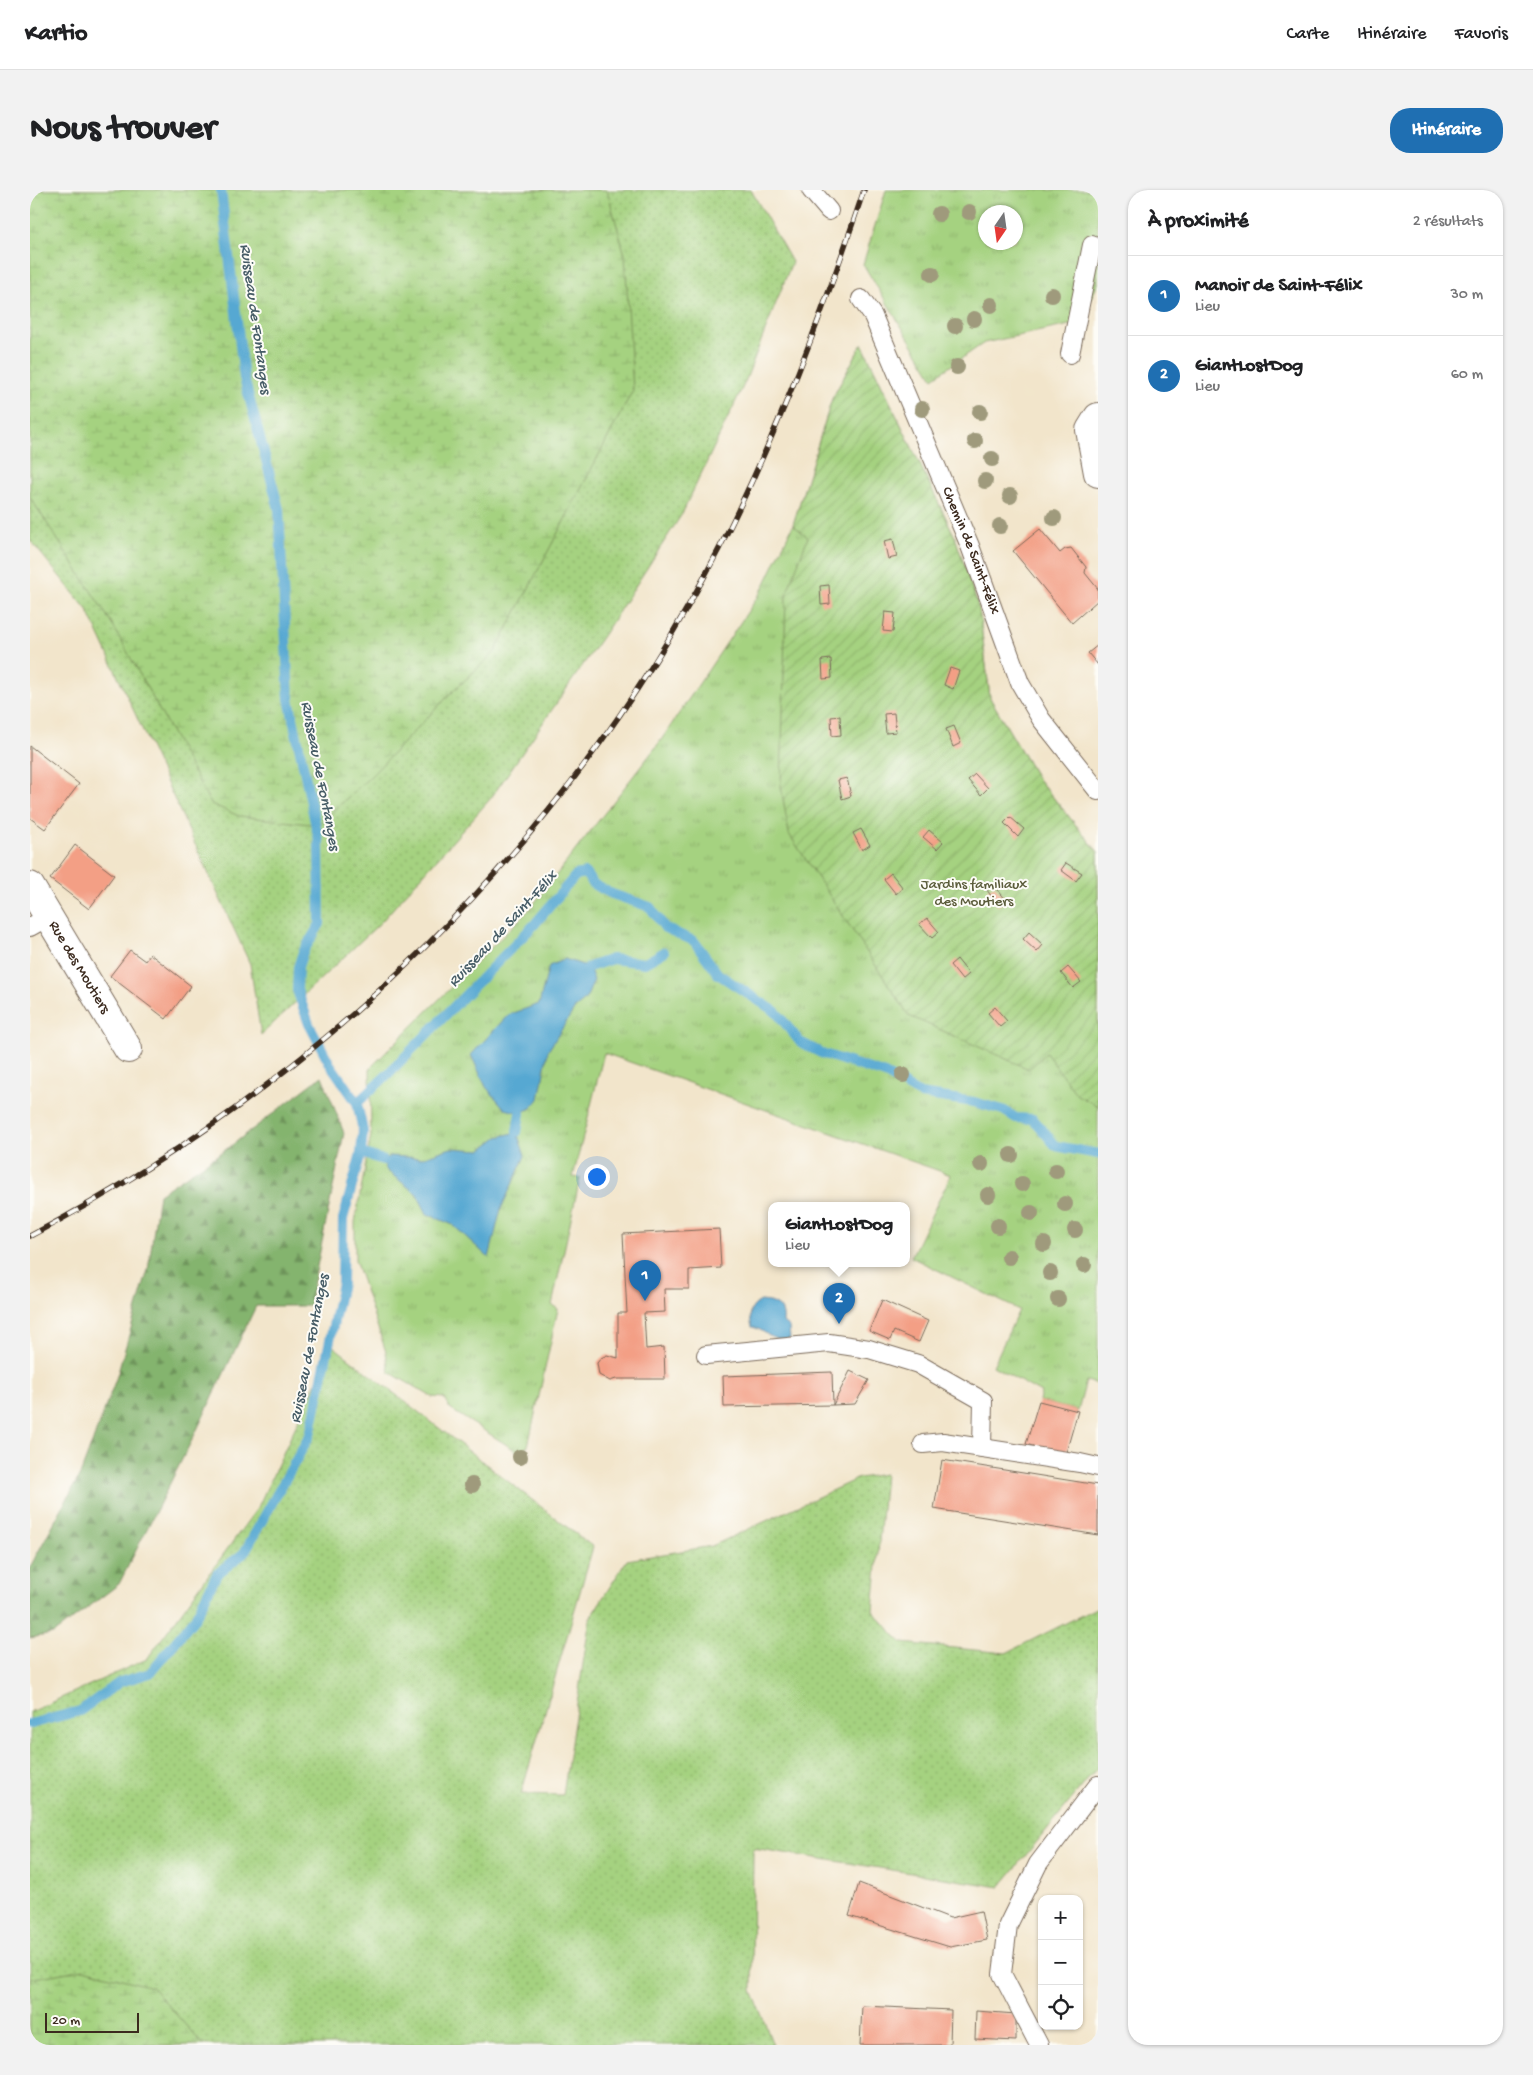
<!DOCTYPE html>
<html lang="fr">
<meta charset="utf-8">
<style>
body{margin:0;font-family:"Gochi Hand",sans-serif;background:#f2f2f2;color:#202124}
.controls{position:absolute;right:15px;bottom:15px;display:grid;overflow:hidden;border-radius:10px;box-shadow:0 1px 4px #0004}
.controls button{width:45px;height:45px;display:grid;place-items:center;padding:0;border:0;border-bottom:1px solid #e0e0e0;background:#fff;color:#202124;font:25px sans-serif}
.compass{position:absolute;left:948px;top:15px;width:45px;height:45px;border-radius:50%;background:#fff;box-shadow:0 1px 4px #0004;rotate:193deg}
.scale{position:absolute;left:15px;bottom:12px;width:94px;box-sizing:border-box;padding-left:5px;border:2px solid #3b2a1e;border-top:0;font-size:14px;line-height:18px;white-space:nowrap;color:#3b2a1e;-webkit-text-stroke:4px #fdfcf7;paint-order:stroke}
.you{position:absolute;left:566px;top:986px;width:18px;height:18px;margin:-12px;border:4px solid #fff;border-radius:50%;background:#1a73e8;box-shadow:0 0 0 8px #1a73e833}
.badge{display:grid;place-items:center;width:32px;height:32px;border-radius:50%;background:#1f6fb2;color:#fff;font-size:16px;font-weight:700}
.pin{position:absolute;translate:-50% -41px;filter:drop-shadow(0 1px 2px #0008)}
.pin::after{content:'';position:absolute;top:26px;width:18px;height:15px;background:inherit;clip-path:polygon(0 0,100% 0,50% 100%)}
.popup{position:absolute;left:738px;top:1012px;width:142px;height:65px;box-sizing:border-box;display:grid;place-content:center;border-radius:10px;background:#fff;filter:drop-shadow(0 1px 4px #0005);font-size:16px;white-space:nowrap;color:#757577}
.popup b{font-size:19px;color:#202124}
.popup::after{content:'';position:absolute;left:50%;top:100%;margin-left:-10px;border:10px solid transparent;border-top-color:#fff}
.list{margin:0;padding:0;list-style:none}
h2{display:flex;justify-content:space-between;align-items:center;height:65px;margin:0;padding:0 20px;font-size:21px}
h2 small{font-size:16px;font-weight:400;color:#757577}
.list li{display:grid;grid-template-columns:32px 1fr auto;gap:15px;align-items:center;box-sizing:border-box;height:80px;padding:0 20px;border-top:1px solid #e0e0e0}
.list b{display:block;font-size:19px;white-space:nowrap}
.list p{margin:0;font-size:16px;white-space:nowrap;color:#757577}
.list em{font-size:16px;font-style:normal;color:#757577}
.icon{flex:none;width:28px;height:28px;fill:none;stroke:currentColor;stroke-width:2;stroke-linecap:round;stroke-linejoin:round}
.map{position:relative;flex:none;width:1068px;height:1855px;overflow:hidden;border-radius:20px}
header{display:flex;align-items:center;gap:30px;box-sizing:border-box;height:70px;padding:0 25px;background:#fff;border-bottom:1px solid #e0e0e0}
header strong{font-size:24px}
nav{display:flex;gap:28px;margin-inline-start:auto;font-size:18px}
.intro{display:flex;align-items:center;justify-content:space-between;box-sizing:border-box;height:120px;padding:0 30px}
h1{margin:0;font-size:35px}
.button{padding:12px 22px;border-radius:20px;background:#1f6fb2;color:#fff;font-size:18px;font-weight:700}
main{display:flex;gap:30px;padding:0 30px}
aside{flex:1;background:#fff;border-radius:20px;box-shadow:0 1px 4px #0004}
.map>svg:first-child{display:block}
</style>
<header>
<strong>Kartio</strong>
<nav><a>Carte</a><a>Itinéraire</a><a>Favoris</a></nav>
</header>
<div class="intro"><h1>Nous trouver</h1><a class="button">Itinéraire</a></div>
<main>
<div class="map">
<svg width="1068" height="1855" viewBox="0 0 1068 1855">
<defs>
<pattern id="grass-dots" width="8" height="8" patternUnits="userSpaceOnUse" patternTransform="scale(1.25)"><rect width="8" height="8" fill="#a5d280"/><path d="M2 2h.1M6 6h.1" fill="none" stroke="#8fb46e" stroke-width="1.8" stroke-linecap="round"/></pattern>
<pattern id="forest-firs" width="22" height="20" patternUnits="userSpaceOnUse" patternTransform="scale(1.25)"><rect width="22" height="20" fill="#84b46e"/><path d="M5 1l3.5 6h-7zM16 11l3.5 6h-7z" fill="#6d935a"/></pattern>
<pattern id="wetland-marsh" width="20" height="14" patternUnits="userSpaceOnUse" patternTransform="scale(1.25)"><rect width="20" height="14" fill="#a5d280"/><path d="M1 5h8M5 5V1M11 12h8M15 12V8" fill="none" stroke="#8fb46e"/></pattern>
<pattern id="park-tufts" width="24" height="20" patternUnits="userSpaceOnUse" patternTransform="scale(1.25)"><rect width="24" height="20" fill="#a5d280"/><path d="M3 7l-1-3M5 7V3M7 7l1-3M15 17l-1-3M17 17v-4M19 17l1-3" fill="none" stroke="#8fb46e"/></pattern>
<pattern id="garden-furrows" width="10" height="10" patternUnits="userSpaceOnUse" patternTransform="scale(1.25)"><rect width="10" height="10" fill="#a5d280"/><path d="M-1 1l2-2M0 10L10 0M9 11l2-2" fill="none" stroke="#8fb46e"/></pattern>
</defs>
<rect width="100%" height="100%" fill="#fdfcf7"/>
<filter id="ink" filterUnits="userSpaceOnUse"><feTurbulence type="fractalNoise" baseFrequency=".02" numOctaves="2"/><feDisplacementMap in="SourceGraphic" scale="10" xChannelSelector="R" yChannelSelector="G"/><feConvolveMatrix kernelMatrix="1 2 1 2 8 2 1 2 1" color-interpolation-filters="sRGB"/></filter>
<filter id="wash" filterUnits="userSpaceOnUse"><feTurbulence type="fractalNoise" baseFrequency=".0096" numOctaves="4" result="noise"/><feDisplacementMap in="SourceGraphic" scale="20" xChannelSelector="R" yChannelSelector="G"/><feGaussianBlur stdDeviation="1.12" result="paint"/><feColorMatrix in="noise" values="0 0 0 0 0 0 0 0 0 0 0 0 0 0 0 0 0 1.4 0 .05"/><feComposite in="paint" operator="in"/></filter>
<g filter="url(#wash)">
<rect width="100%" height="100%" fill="#f2e5cb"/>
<path fill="url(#grass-dots)" stroke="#707e4f" d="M0 0H721L762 72 715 192 652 324 575 443 461 608 351 732 231 845 220 774 58 421 0 350Z
M303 1156 563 1357 491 1604 533 1605 560 1428 597 1370 682 1356 829 1288 855 1284 843 1421 872 1453 976 1463 1068 1417V1577L970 1697 723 1658 722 1800 743 1855H0V1522L117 1469 228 1317Z"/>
<path fill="url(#forest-firs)" stroke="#606f46" d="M292 886 314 943 279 1116H226L164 1246 89 1394 23 1444 0 1448V1377L50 1285 87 1186 118 1080 129 1004 198 958Z"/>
<path fill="url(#wetland-marsh)" stroke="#707e4f" d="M0 0H577L595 65 603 200 465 462 422 502 342 585 288 635 209 626 181 614 81 432 0 307Z
M54 1779 122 1797 173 1855H0V1789Z"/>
<path fill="url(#park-tufts)" stroke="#707e4f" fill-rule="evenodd" d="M856 0H1068V94L1049 133 954 153 903 188 833 74ZM956 22H986V52H956Z
M832 154 925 347 949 419 960 508 1007 588 1068 662V1194L1056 1191 1048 1221 1009 1211 1011 1203 963 1176 989 1120 881 1067 921 985 574 863 543 987 550 988 522 1115 528 1119 498 1256 488 1262 420 1219 414 1208 402 1207 359 1182 356 1162 325 1070V1032L341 945 340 878 499 720 629 553 731 402 763 335 802 209Z"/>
<path fill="url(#garden-furrows)" stroke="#707e4f" d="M832 154 925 347 949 419 960 508 1007 588 1068 662V916L1047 905 1016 863 999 879 879 826 759 644 751 596 756 405 778 347 763 335 802 209Z"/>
<path fill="#57a8d2" stroke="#496978" d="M535 769 559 777 564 790 556 809 545 818 518 861 509 909 501 918 490 923 475 919 456 897 441 865 478 825 509 814 519 776Z
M487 942 495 966 471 1019 459 1068 423 1035 397 1024 387 1004 356 980 353 970 361 966 391 968 421 958 451 960 468 947Z
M731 1111C745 1112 755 1116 753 1132L759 1137 760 1149C736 1151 739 1141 722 1137 719 1125 719 1117 731 1111Z"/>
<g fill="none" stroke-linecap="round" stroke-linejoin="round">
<path stroke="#57a8d2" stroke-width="10" d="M559 777 582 769 615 773 634 762
M327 913 356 886 504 735 546 685 555 683 563 694 582 704 620 717 635 738 664 751 688 784 746 822 770 852 791 863 855 884 890 904 944 912 973 920 986 928 1003 929 1026 956 1068 964
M487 942 490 923
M331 963 353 970
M0 1534 50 1521 90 1492 120 1483 165 1428 187 1384 214 1363 280 1245 312 1093 313 1029 331 963 333 941 327 913 300 874 279 834 267 800 268 777 273 762 290 734 289 651 259 509 249 319 214 188 191 0"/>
</g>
<g id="blocks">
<path fill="#f39f85" d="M1010 339 1030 363 1035 359 1041 358 1056 377 1055 383 1068 399V410L1042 433 983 361Z
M863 349 867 367 858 369 854 351Z
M799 395 800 414 791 415 790 396Z
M855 422 865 423 863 442 853 441Z
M1068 455V475L1058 463Z
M801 469 802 488 793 489 792 470Z
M920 478 929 481 923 499 914 495Z
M864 523 866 542 856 543 854 524Z
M810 526 811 545 802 546 801 527Z
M924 536 931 553 923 557 916 539Z
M0 556 49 594 15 639 0 628Z
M945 584 958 598 951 605 938 590Z
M817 588 821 606 812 609 808 590Z
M980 627 994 639 988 647 974 633Z
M831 639 840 655 832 660 823 643Z
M899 640 913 652 907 659 893 647Z
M45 655 84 685 59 719 20 689Z
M1036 673 1052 683 1046 691 1031 680Z
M861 683 873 698 866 704 854 689Z
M964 695 976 710 968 716 957 700Z
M897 728 909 742 902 748 889 734Z
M999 742 1013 755 1007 762 993 749Z
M100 760 115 771 120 764 161 796 136 829 80 786Z
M927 769 939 784 932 790 920 775Z
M1038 777 1051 792 1043 798 1031 783Z
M965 817 977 831 970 837 958 823Z
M689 1039 691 1078 659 1080V1099H634L635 1122 614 1123 616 1159 634 1157 635 1189H586L580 1191 569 1185 567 1173 571 1168 577 1165 588 1168V1123H597L593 1044Z
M852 1110 898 1131 889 1152 864 1141 860 1150 839 1141Z
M820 1181 839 1190 825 1214 803 1215 694 1217 693 1186 802 1182 803 1215Z
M1009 1211 1048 1221 1035 1266 996 1254Z
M912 1270 1068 1295V1345L904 1319Z
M829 1693 920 1728 951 1721 957 1750 920 1757 819 1726Z
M832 1816 921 1820 920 1855H830Z
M946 1821 986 1824V1851L945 1849Z"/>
</g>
</g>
<g filter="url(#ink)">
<use href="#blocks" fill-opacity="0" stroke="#7b6b5b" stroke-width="1"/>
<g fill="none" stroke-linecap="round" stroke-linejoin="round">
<g stroke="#7b6b5b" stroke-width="20">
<g id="service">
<path d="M781 0 799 21"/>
<path id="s1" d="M831 109 843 126 940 356 990 493 1011 529 1068 601"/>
<path d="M1040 164 1062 55"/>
<path d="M0 737 18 727"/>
<path d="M676 1165 799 1153 839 1159 888 1174 953 1211 952 1258"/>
<path d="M893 1254 913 1252 1050 1273 1068 1277"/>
<path d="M1009 1855 972 1784 978 1735 1008 1674 1068 1595"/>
</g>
</g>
<g stroke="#7b6b5b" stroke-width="30">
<g id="minor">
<path d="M1068 227 1060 240 1068 283"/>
<path id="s2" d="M0 696 98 859"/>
</g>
</g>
<use href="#service" stroke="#fff" stroke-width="18"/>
<use href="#minor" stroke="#fff" stroke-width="28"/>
<g stroke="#3b2a1e" stroke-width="5.5">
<path id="rail" d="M0 1046C290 894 539 651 689 359 748 243 793 123 834 0"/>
</g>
<use href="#rail" stroke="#fdfcf7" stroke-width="4" stroke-dasharray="11" stroke-linecap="butt"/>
</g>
<g fill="#9f9a7c">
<circle cx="939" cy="22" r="8"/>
<circle cx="909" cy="24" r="8"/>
<circle cx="902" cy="84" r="8"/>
<circle cx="1022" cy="105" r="8"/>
<circle cx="961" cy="115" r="8"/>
<circle cx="944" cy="129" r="8"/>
<circle cx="925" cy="136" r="8"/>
<circle cx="927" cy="177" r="8"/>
<circle cx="892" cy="219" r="8"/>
<circle cx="950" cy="222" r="8"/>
<circle cx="945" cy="251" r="8"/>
<circle cx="962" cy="269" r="8"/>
<circle cx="955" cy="291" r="8"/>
<circle cx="980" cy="306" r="8"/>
<circle cx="1024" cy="328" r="8"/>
<circle cx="970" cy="336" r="8"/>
<circle cx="873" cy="885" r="8"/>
<circle cx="981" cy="965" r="8"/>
<circle cx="951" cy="974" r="8"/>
<circle cx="1026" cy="981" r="8"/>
<circle cx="992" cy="994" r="8"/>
<circle cx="958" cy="1005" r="8"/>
<circle cx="1035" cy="1014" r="8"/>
<circle cx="1001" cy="1023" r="8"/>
<circle cx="968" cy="1036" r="8"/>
<circle cx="1045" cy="1040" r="8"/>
<circle cx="1014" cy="1054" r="8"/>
<circle cx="979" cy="1067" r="8"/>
<circle cx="1054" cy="1075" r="8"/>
<circle cx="1020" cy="1083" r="8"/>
<circle cx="1028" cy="1109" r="8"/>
<circle cx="490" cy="1267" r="8"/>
<circle cx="442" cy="1295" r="8"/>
</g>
</g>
<g text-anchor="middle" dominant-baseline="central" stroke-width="4" stroke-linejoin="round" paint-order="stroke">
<g font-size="15" fill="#3b2a1e" stroke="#fdfcf7">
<text stroke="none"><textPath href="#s1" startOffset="275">Chemin de Saint-Félix</textPath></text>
<text stroke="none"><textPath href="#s2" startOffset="95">Rue des Moutiers</textPath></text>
</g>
<g font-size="15" fill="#5b5c3b" stroke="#fdfcf7">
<text x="944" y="695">Jardins familiaux<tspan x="944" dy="17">des Moutiers</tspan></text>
</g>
<g font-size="16" font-style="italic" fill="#465c66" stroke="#fdfcf7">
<text transform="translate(224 129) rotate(82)">Ruisseau de Fontanges</text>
<text transform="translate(289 586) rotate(79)">Ruisseau de Fontanges</text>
<text transform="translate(474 740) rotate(-47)">Ruisseau de Saint-Félix</text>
<text transform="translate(281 1159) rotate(-79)">Ruisseau de Fontanges</text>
</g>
</g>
</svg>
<div class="controls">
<button>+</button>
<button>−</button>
<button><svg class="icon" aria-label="locate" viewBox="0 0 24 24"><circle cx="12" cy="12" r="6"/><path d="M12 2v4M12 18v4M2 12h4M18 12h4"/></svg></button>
</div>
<svg class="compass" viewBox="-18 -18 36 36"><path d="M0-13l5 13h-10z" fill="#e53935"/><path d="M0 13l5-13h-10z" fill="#757577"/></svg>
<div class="scale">20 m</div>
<div class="you"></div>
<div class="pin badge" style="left:615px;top:1111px">1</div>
<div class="pin badge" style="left:809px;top:1134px">2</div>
<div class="popup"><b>GiantLostDog</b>Lieu</div>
</div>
<aside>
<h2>À proximité<small>2 résultats</small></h2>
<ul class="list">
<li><span class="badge">1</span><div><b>Manoir de Saint-Félix</b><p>Lieu</p></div><em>30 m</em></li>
<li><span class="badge">2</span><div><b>GiantLostDog</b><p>Lieu</p></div><em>60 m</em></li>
</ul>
</aside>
</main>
